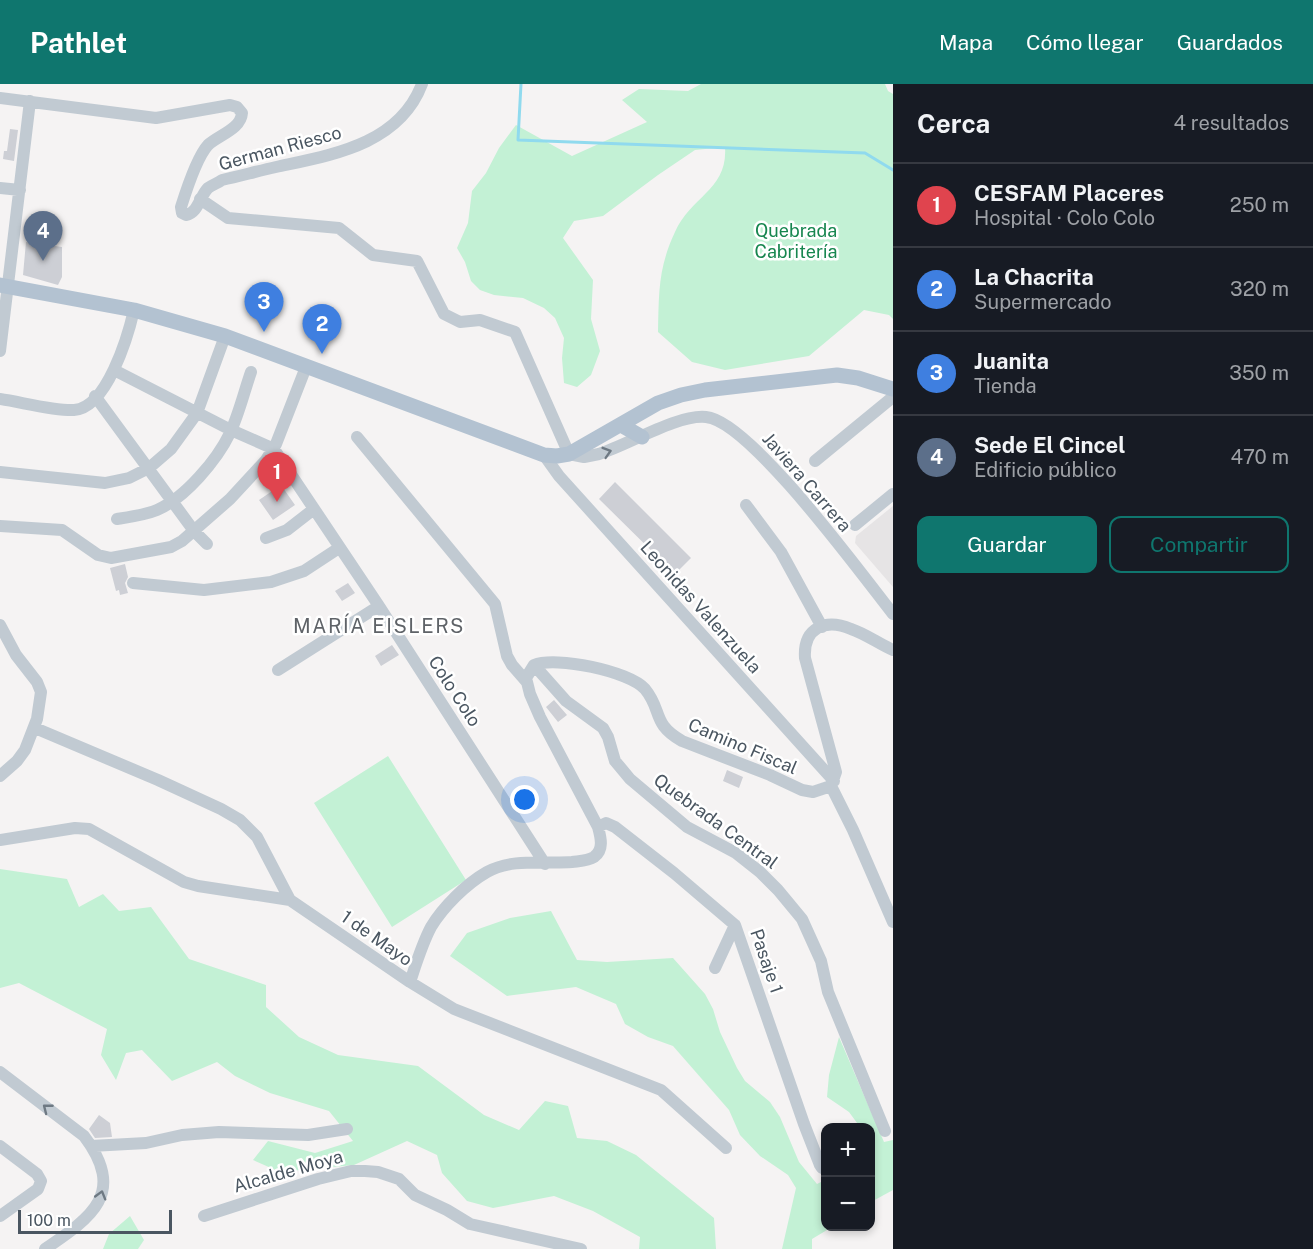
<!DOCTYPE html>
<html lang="es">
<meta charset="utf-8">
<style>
body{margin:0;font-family:"Public Sans",sans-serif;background:#20242c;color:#f1f3f6}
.controls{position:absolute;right:18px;bottom:18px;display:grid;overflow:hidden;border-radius:12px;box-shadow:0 3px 9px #0003}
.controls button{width:54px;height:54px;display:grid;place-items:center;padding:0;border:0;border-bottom:2px solid #363941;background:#171b24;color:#f1f3f6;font:30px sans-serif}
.scale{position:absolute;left:18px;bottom:15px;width:154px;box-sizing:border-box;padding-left:6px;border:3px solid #4a5661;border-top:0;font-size:16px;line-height:21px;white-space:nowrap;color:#4a5661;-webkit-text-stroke:4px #fff;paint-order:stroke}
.you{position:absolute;left:525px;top:716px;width:21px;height:21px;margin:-15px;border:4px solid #fff;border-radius:50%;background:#1a73e8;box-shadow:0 0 0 9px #1a73e833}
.badge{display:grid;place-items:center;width:39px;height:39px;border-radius:50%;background:#0f766e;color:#fff;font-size:20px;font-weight:700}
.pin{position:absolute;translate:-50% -50px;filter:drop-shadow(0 2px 3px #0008)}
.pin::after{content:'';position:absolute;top:32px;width:21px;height:18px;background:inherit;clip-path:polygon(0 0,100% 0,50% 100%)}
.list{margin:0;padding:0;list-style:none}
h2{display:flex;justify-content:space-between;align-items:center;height:78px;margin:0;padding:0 24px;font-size:26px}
h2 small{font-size:20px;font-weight:400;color:#9ea1a6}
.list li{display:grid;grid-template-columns:39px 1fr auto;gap:18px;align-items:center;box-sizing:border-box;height:84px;padding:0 24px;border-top:2px solid #363941}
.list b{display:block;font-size:22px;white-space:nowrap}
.list p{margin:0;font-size:20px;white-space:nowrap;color:#9ea1a6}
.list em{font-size:20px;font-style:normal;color:#9ea1a6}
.actions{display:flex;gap:12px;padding:18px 24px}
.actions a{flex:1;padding:14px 0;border:2px solid #0f766e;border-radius:12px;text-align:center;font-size:21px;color:#0f766e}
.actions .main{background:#0f766e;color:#fff}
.map{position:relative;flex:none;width:893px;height:1165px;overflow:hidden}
header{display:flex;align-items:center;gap:36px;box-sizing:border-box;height:84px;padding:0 30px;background:#0f766e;color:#fff}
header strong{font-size:28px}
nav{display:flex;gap:33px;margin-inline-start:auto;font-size:21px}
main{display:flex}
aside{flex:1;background:#171b24}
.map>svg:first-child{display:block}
</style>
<header>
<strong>Pathlet</strong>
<nav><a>Mapa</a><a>Cómo llegar</a><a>Guardados</a></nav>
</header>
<main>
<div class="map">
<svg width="893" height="1165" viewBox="0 0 893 1165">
<rect width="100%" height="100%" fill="#f5f3f3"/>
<path fill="#e6e4e5" d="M893 422V503L855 459 856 452Z"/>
<path fill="#c3f1d5" d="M701 0H885L888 7 893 10V235L889 231 864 226 809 272 725 286 692 278 658 248C659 209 658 184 675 148 691 112 728 106 725 63L695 66 658 91 603 132 574 137 563 154 593 196 591 235 600 267 591 291 577 303 564 299 562 274 564 254 555 234 544 224 523 214 494 211 480 206 471 197 465 178 457 164 468 139 472 107 486 89 499 64 516 41 572 72 647 38 622 16 639 5 688 7Z
M388 672 466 796 392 843 314 719Z
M0 785 67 795 79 823 103 810 119 827 151 823 189 875 266 901V923L299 953 338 971 418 982 484 1031 519 1046 545 1017 568 1022 577 1054 607 1057 636 1071 714 1134 716 1165H639L640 1153 593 1127 554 1112 493 1124 467 1117 442 1089 437 1071 407 1057 354 1081 280 1088 253 1076 268 1057 315 1069 353 1057 329 1027 270 1009 235 992 217 978 172 997 142 966 126 969 116 996 101 971 107 945 19 899 0 904Z
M551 827 577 876 607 878 673 874 705 910 713 925 720 948 737 984 745 997 770 1018 780 1033 799 1078 817 1100 825 1096 826 1142 832 1143 812 1155V1165H782L796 1104 788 1091 760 1072 740 1051 729 1026 673 962 648 953 625 940 616 920 576 903 507 912 450 872 467 849 510 834Z
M839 953 884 1058 893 1056V1106L871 1118 870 1044 860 1043 849 1028 827 1013 829 991Z
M130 1132 144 1156 138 1165H103L109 1150Z"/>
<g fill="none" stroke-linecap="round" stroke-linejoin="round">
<path stroke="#90daee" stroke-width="3" d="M521 0 518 56 865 69 893 86"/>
</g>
<path fill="#cdcfd5" d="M10 45 18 46 14 77 3 75 4 67H7Z
M26 158 62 163V193L58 201 23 191Z
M615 398 691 474 675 490 599 415Z
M281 401 295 421 273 436 259 416Z
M125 480 128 493 125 499 128 509 120 511 119 506 116 507 110 484Z
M348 499 355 509 342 517 335 507Z
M392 561 399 571 381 582 375 572Z
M554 616 567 631 558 638 546 623Z
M727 686 743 693 739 704 723 697Z
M99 1031 110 1039 112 1053 95 1054 89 1045Z"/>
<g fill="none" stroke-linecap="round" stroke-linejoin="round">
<path stroke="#c1cad2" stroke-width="12" d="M0 14 156 34 230 21 237 23 242 29C241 45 219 51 208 61 197 73 186 107 181 123L182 129 186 131C198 129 200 112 208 104 212 101 218 99 222 96 240 92 258 87 276 83 331 71 399 61 422 0
M0 104 20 106
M200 115 228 134 339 144 373 171 417 177 444 230 460 238 480 236 515 248 569 370 584 373 599 370C628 361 678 330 706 333 750 337 862 491 893 530
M0 267 30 17
M114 286 231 346 274 365 379 522 545 780
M95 312 194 447 207 460
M0 315C21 318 54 327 74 326 107 324 128 252 134 226
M357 353 495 520 507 572 512 581 526 597
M544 371 559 392 834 697
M815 377 893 313
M0 388 105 399 129 394 149 384 171 365 197 329 225 252
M746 421 781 468 822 543
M117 435C130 433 145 431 157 426 185 414 217 376 230 349 239 330 244 308 251 288
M855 441 893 410
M0 442 62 446 98 471 111 474 171 463 182 457 230 415 266 376 276 360 306 283
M266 454 287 446 314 425
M133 499 204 506 271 498 304 487 339 464
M0 541 16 571 37 598 41 608 37 635 25 666 17 677 0 692
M534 581 566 617 603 644 608 653 615 677 630 695 687 743 736 769 760 788 778 806 802 835 821 877 828 908 885 1047
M278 586 379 522
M35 644 158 696 221 725 240 736 257 753 290 816 410 898 454 925 661 1006 726 1064
M831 702 853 746 893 838
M598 743 606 739 615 743 674 789 735 841 804 1040 820 1081 822 1084 826 1085
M0 756 75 744 89 745 184 798 198 802 290 816
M715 884 735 841
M410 898C416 880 422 860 431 843 443 823 466 800 487 788 512 774 544 780 572 778 579 777 588 777 594 773 604 766 601 754 598 743L540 633 530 610 526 594 534 581C556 572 629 587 645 605 663 627 651 639 682 657L770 691 802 706 813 708 831 702 836 688 805 574C803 544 825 534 851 545 866 550 879 560 893 566
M0 988 84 1052C127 1109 92 1133 45 1165
M0 1062 37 1090 41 1097 38 1105 0 1132
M91 1062 146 1059 182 1051 219 1048 308 1051 347 1045
M204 1132 318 1095 351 1087H365L378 1088 399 1095 415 1111 447 1126 470 1140 581 1165"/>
<path stroke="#b3c2d1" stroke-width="15" d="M0 201 134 226 225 252 544 371 557 372 569 370 658 319 681 311 705 306 837 291 858 294 893 305
M621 341 642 353"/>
</g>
<defs><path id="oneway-chevron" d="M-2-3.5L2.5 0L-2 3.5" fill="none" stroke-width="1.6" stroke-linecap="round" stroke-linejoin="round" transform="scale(1.5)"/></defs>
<g stroke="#6e7983">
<use href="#oneway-chevron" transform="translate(607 368) rotate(-17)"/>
<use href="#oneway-chevron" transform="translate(47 1024) rotate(-142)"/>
<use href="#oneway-chevron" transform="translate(101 1111) rotate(-74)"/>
</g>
<g text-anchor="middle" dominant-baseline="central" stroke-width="5" stroke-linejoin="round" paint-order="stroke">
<g font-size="18" fill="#4a5661" stroke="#fff">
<text transform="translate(280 64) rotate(-15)">German Riesco</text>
<text transform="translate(807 398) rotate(49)">Javiera Carrera</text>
<text transform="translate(701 523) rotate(48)">Leonidas Valenzuela</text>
<text transform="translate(455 607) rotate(57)">Colo Colo</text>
<text transform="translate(743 662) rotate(23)">Camino Fiscal</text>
<text transform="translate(716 737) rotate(36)">Quebrada Central</text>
<text transform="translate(377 854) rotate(35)">1 de Mayo</text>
<text transform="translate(767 877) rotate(71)">Pasaje 1</text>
<text transform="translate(288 1087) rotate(-16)">Alcalde Moya</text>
</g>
<g font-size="18" fill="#17864f" stroke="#fff">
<text x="796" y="146">Quebrada<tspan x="796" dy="21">Cabritería</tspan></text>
</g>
<g font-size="20" letter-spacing="1.5" fill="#5f6368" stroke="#fff">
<text x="379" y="542">MARÍA EISLERS</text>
</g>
</g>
</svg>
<div class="controls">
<button>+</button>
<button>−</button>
</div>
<div class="scale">100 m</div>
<div class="you"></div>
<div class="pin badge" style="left:277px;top:418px;background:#e0444e">1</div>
<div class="pin badge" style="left:322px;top:270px;background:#3f7fe0">2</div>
<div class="pin badge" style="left:264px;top:248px;background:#3f7fe0">3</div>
<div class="pin badge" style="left:43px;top:177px;background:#5c6f8a">4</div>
</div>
<aside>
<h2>Cerca<small>4 resultados</small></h2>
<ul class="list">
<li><span class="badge" style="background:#e0444e">1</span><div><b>CESFAM Placeres</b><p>Hospital · Colo Colo</p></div><em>250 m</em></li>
<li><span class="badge" style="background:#3f7fe0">2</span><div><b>La Chacrita</b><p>Supermercado</p></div><em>320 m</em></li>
<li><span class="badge" style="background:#3f7fe0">3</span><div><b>Juanita</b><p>Tienda</p></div><em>350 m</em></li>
<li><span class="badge" style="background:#5c6f8a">4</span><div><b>Sede El Cincel</b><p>Edificio público</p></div><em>470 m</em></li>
</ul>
<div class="actions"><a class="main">Guardar</a><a>Compartir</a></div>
</aside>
</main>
